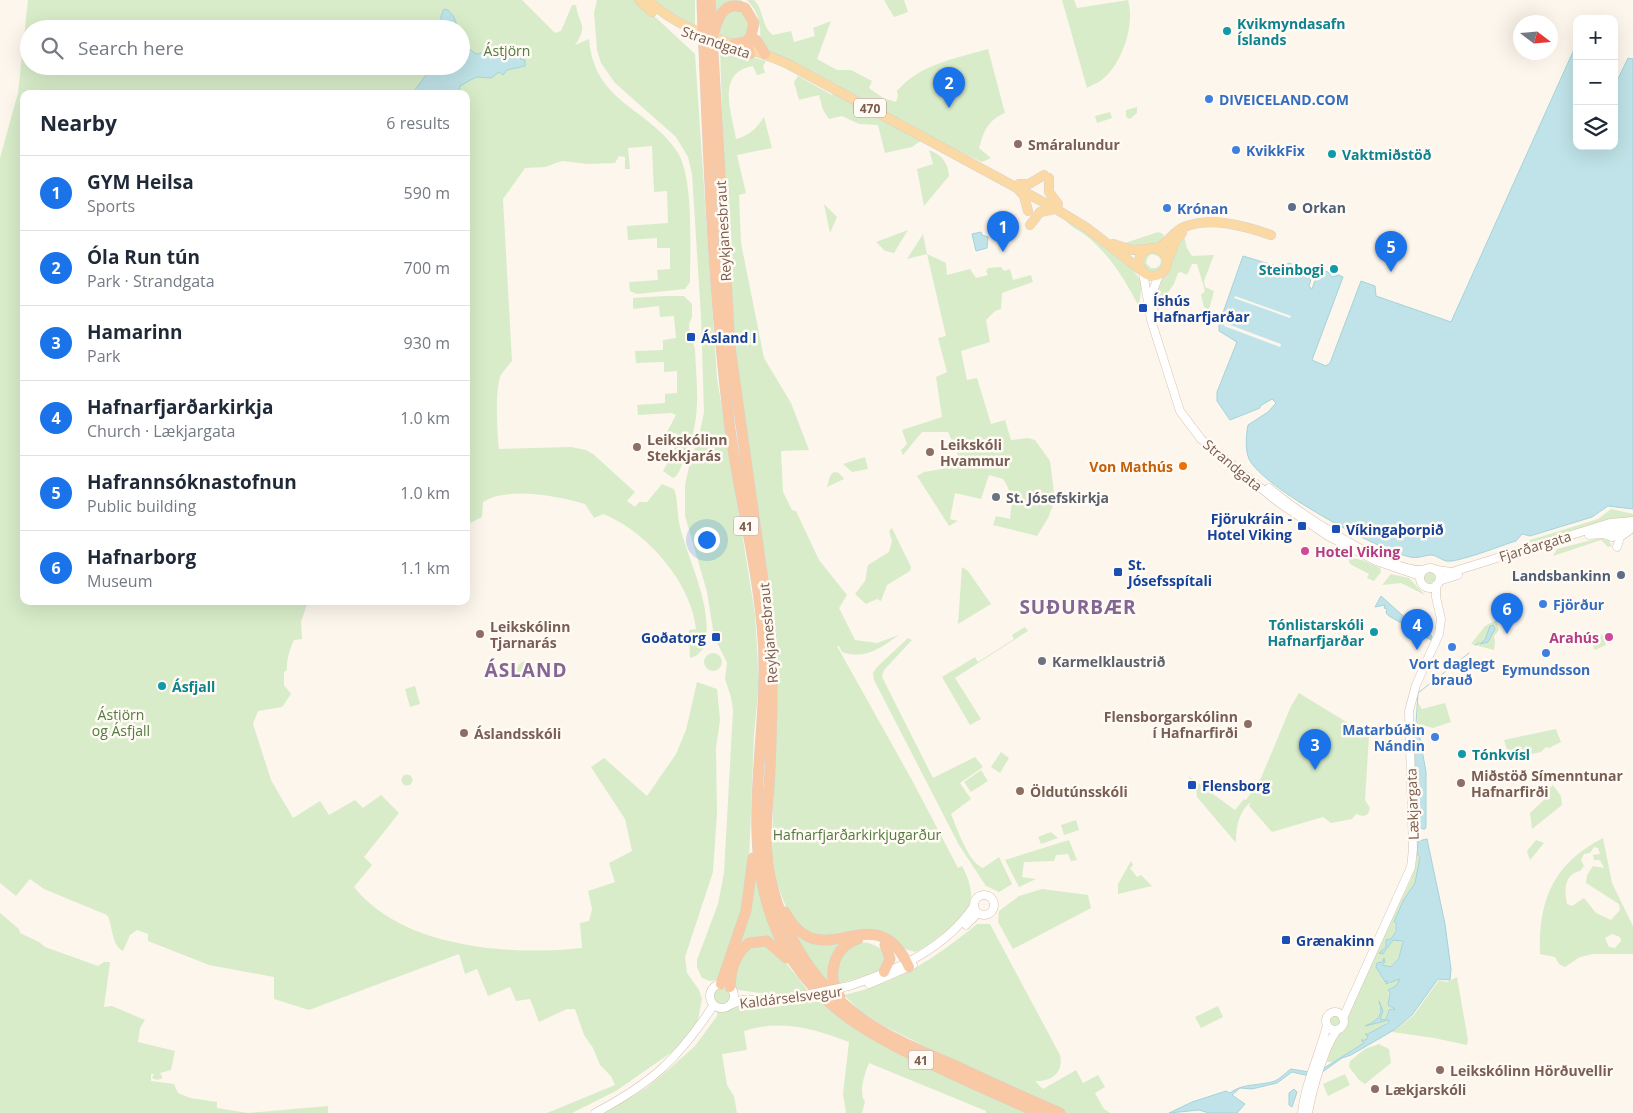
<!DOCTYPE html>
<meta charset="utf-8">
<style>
body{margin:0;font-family:"Open Sans",sans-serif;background:#f2f2f3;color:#1f2937}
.controls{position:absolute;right:15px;top:15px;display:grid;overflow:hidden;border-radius:10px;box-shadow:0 5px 20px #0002}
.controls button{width:45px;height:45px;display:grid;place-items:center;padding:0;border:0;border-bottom:1px solid #e0e1e3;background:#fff;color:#1f2937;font:25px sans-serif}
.compass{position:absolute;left:1513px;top:15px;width:45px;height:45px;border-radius:50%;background:#fff;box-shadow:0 5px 20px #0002;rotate:106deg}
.you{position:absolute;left:706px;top:539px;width:18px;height:18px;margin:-12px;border:4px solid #fff;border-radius:50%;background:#1a73e8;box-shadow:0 0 0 8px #1a73e833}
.badge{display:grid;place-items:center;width:32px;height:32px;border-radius:50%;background:#1a73e8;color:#fff;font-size:16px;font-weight:700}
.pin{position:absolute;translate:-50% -41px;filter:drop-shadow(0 1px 2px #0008)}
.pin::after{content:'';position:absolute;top:26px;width:18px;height:15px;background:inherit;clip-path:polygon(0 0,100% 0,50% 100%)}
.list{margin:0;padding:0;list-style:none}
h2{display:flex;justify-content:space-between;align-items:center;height:65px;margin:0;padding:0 20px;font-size:21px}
h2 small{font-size:16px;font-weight:400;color:#747a83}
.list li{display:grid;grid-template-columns:32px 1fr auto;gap:15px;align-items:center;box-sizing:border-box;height:75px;padding:0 20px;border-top:1px solid #e0e1e3}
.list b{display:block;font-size:19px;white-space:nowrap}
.list p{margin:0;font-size:16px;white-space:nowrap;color:#747a83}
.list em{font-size:16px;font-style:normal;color:#747a83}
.icon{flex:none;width:28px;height:28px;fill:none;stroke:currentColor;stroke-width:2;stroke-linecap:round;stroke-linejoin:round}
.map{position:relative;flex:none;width:1633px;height:1113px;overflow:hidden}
.search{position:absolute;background:#fff;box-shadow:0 5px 20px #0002;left:20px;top:20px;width:450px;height:55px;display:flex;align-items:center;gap:12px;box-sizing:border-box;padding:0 18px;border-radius:28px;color:#747a83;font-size:19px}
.panel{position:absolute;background:#fff;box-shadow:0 5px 20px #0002;left:20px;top:90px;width:450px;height:515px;border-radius:10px}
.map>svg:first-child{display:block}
</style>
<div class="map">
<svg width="1633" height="1113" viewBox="0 0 1633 1113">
<rect width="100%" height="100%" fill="#fdf6ec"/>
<path fill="#d8ecc9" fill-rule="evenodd" d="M28 0H522L555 33 561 31 572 5H576C579 26 589 24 575 45L589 39C594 104 649 107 678 153 694 180 690 250 690 282L685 289 637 294 630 291 629 282 658 280 657 270 670 269V248H657V238L628 240 627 226 668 223 667 191 654 192 652 146 628 148 630 169H625V157L619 156 615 163 588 164 562 161 545 167 525 168 503 199 512 361C508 366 502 372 500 377 495 393 497 432 499 449L571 447 586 450 593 454 635 492 627 501 635 507 639 502H647L662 484 674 489C678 499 677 515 680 527 689 563 715 610 704 648L696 656 690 658 689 630 696 629C692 583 645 530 603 514L594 518 585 504C558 496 507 486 483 502L482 517 466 525V94H24V601H308L301 622 302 639 294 640C290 647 286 663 287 670L284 672V685L291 694 282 707 258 711 253 724 271 780 293 818 320 801 329 815 355 800 363 808 381 795 399 813 364 857 372 865 354 887C402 948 510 956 582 948L580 923 589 921 592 909 588 891 615 882 609 863 632 851 625 819 591 767 604 758 647 796 676 754 686 730 697 682 717 689 720 720 716 748 717 813 713 872 685 957 687 973 699 990 702 999 697 1025 672 1052 616 1091 572 1113H547L615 1085 611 1076 600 1065 593 1048 584 1035 575 1009H567L539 1022 530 999 516 1001 510 987 488 996 477 969 465 974 459 954 309 1010 274 999V977L209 965 148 941V934L137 930 130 935 123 951C111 945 113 925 107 915L44 889 30 879 16 896 0 883V158L18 93ZM29 29H461V66H29Z
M597 0H637L695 54 717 378 755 614 759 682 754 735 749 861 742 913 718 980 710 981 702 978 697 967V960L718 904 724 873 733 710 731 697 725 679 727 663 714 636 707 592 685 516V485L689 467 700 432 704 412 701 316 692 174 688 157 676 137 615 83 601 63 597 50 594 13Z
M652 0H695V29Z
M713 0H741L746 6 736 4 714 21Z
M747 0H754C764 9 761 27 773 35L791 31 794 42 815 36 813 28 831 21 817 59 837 70H851L872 81 869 88 883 98 896 102 898 96 897 91C920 64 954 59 988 49L1005 113C988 120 984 131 979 148L991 158 982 162 946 145 815 73 768 53 760 43C761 24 760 14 747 0Z
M884 0H904L908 12 894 17Z
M1062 0H1074L1077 8 1128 0C1135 24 1123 61 1104 78 1100 82 1092 85 1087 88Z
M742 10 751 22 745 39 733 42 720 38V26L728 12Z
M720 48 766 61 763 66 765 73 757 75 753 66C715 73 732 112 736 139 750 135 756 129 764 117L772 148 737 155 746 193 739 195 741 243 764 358 791 403 809 450 781 451 783 492 792 510 796 511 819 560 847 595 839 608 855 640 877 643 899 635C880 648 866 660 842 652L839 646H837L913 782 958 868 962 866C980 900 970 914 941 935 933 941 925 948 915 952L902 948 871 930 837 933 825 939 808 935 790 917 777 884 772 853 774 759 736 370 723 149Z
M798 76 832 95 834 92 922 140 912 147 885 153 878 125 859 124 842 116 829 119 823 110 819 95 799 100 794 82Z
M1137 107V113L1130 119 1126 117V110Z
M1110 112 1112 118 1097 123 1095 116Z
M929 150C942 155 948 162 949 176L924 206 917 169 933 164Z
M824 204 837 217 830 233Z
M1063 216 1131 266 1142 283 1139 307C1126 281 1111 257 1089 238 1079 229 1069 228 1063 216Z
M908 230 894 253 885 251 876 242Z
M1158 232 1163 234 1165 239C1149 253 1132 246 1113 241L1125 243Z
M923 234 927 254 946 263 947 275 970 269 976 278 988 275 986 271 988 268 1001 267 1004 271 1010 269 1013 280 1031 275 1033 282 1002 293 1001 309 995 311 986 320 990 342 961 351 967 380 977 378 991 424 1005 420 1011 440 1028 438 1035 440 1050 461 1055 500 1048 518 1037 536 993 525 996 516 1010 519C1012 505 1012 491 1003 479L989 475 981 499 955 493 950 519 958 521 949 526 917 476 924 472 942 469 959 458 948 432H922L903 455 901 450 907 444 902 430 942 417 936 377 947 372 938 338 946 336 927 254 907 259Z
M1184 236 1187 248 1192 256 1214 255 1204 281 1205 287 1214 291 1209 310 1204 307 1201 295 1205 291 1197 264H1192L1187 275 1181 272 1178 273 1174 284 1162 301 1157 300 1156 289 1161 277 1170 268 1172 252Z
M1153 249C1162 251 1166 257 1164 266L1155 273 1145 269 1141 262 1146 252ZM1151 254 1158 256 1161 260 1160 265 1156 268H1151L1146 263 1148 257Z
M665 296H684L692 304V317L689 324 690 343H693L695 349C697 394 702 420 683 462 680 468 680 474 673 478L663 471 673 453 677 433 666 434 676 415 672 413 638 415 637 405 665 403V394L677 393V371L664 372V362L636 363 635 351 663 350V340L676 338 674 316 660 317 659 306 633 309V298Z
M865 457 868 469 852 472 843 464Z
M834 472 839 473 844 479 827 487 830 476Z
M1611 509 1633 514V519L1616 518 1528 545 1530 540 1598 519Z
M892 528 911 567 910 571 887 585 881 601 877 599 866 604 855 594 865 581 868 565 889 552 892 541 889 531Z
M1600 538 1609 541 1612 546 1608 547 1601 540 1553 556 1557 549Z
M1348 557 1362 560 1380 568 1381 572 1374 581 1367 578 1369 574 1350 564Z
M962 567 968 571 991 604 958 624Z
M1424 578a6 6 0 1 1 12 0a6 6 0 1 1-12 0Z
M1391 574 1409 578 1425 595 1401 583 1382 585Z
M1496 620 1499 630 1494 636 1495 642 1494 650 1471 644 1485 626Z
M1025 627 1028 631 955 678 981 719 970 725 942 677 975 657 978 662 1014 639 1012 635Z
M1602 634 1606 645 1595 650 1590 638Z
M908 638 912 640 884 670 882 677 933 778 975 757 983 767 960 783 971 799 951 814C957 828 968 862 983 868L999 857 1012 884 999 892 986 886 959 845 874 680 873 673 877 667Z
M704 662a9 9 0 1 1 18 0a9 9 0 1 1-18 0Z
M517 670a9 9 0 1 1 18 0a9 9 0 1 1-18 0Z
M415 686 420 704 410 707 405 689Z
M1299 693 1369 736 1365 800 1370 808 1368 814 1363 816 1356 814 1352 819 1331 823 1323 817 1272 832 1249 806 1251 802C1238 812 1236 828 1236 843L1197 797 1196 788 1188 776 1235 810 1244 799 1246 800 1261 778 1291 706Z
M1418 703 1422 709 1445 703 1451 722 1433 728 1417 724Z
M1556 729 1561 742 1549 748 1546 747 1541 752 1510 759 1504 740Z
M1001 752 1009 758 1000 773 991 767Z
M981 770 988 781 971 792 964 782Z
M401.5 780a5.5 5.5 0 1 1 11 0a5.5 5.5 0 1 1-11 0Z
M1553 785 1561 796 1562 805 1532 829 1530 813 1548 796 1549 789Z
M1076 820 1079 830 1064 835 1061 825Z
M1051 832 1058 838 1041 844 1038 837Z
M1603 838 1612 883 1633 926V954H1593L1580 957 1565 967 1559 964 1555 957 1540 954C1538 900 1554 863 1603 838ZM1594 847 1598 848 1600 854 1593 855 1594 860H1600L1604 868 1593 866 1587 875 1586 883 1619 904 1620 910 1611 920 1596 913 1584 898 1572 906 1567 904C1564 891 1564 874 1580 871L1584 866 1581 860 1584 854 1590 853ZM1612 934 1620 937 1621 941 1615 948 1609 947 1605 938Z
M1069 840 1077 860 1071 861 1068 854 1056 855 1054 861 1024 862 1022 877 1036 879 1019 887 1005 860Z
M1536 840 1544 843 1530 860 1527 851Z
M1417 854 1420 857 1415 883 1403 901 1394 922 1396 929 1391 939 1386 940V947L1379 953H1384L1393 940H1401L1402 943 1399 957 1391 967 1383 966 1384 963H1377L1379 964 1376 967 1384 982 1387 980 1386 983 1390 984 1392 980 1400 979 1396 986 1389 990 1388 1005 1395 1009 1388 1011 1385 1020H1389C1383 1028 1374 1029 1367 1035V1040H1363L1364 1043 1333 1062H1327L1332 1041 1344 1029 1359 990 1411 879Z
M1131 861 1133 865 1130 868 1137 877 1141 875 1152 886 1118 894V884Z
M756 874 783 949 768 941 738 952Z
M1042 889 1088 895 1091 908 1013 949 998 922 999 911 1019 896Z
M781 909C809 938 808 951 851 939 829 955 829 959 829 986L808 962Z
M0 913 19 929 20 933 39 942 45 947 98 966 104 962H110L104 1007 112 1006 145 1020 140 1028 138 1042 175 1051 171 1070 160 1073 163 1078 157 1080 152 1078 154 1074H151V1081L174 1084 178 1093 190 1098 217 1102V1108L248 1113 328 1106V1113H0Z
M977 924H990L1060 1055C1064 1073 1051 1082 1035 1081L1043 1089 1076 1070 1083 1083 1098 1075 1105 1087 1095 1093 1104 1109 1110 1113H1065L1005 1086 882 1025 860 1011 844 995C898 983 934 959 977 924Z
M859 942C870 942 880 946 887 955L884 970 838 984 835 975 839 955Z
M760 943 775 949 809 992 782 996 738 990 734 985C739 961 736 954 760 943Z
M1457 977 1468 1040 1467 1045 1434 1038 1392 1032 1413 1016 1439 980 1447 982Z
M712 997a9 9 0 1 1 18 0a9 9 0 1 1-18 0Z
M752 1002H820L853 1025 1036 1113H986V1111L869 1063C865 1073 858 1092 865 1102L862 1113H846L843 1094 849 1042C814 1029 781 1019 744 1031L747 1050 722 1054 727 1085 734 1096 737 1113H605L646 1088 668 1070 695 1046 717 1016V1012C729 1009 739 1004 752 1002Z
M1218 1006 1223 1017 1201 1028 1195 1017Z
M1329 1022a6 6 0 1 1 12 0a6 6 0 1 1-12 0Z
M1379 1044 1389 1049 1391 1063 1365 1084 1359 1080 1349 1067 1350 1061 1365 1049Z
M1345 1074 1350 1085 1328 1096 1323 1084Z"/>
<path fill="#bfe3e8" stroke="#a5d3da" d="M444 9 448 10 454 17 458 29H441V16Z
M461 34 467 47 476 54 482 53 485 49 492 53 500 47 513 44 515 51 519 53 528 49 520 59 525 60V66L507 70 503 75 499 72 491 78 476 77 460 86 459 94H412L429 71 437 66H461Z
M1576 45 1577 146H1614V87L1628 58 1633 59V509L1608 506 1592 517 1530 536 1522 534 1516 541C1502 545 1458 563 1446 561 1442 560 1437 556 1432 555 1425 555 1417 559 1410 557 1378 550 1263 488 1249 459 1245 450 1246 435 1248 425L1268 412 1276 403 1272 399 1260 406V408L1230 420 1217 401V392L1237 342 1219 331V324L1243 256 1286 269 1288 263 1292 264 1290 274 1292 275 1295 265 1305 269 1308 265 1311 269H1316L1313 273 1309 286 1312 289 1319 269 1328 272 1332 277 1339 275 1343 277 1312 360 1326 366 1330 363 1361 281 1375 286 1376 296 1451 322Z
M981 232 982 235 988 237 987 248 976 251 972 234Z
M1381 596 1412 624 1432 636 1431 640 1389 616 1386 613 1387 609 1384 608 1385 605 1375 607Z
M1493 625 1495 629 1488 642 1480 644 1485 640 1490 626Z
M1414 732 1419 733 1420 738 1426 772V827L1425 829 1416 828Z
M1427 839 1445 924 1451 969 1450 980 1438 979 1412 1015 1394 1030 1351 1055 1342 1058 1321 1073 1305 1075 1292 1072 1277 1083 1252 1089 1240 1088 1232 1095 1245 1104 1237 1113H1209L1199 1110 1169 1113 1192 1102 1226 1091 1230 1093C1242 1083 1260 1086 1275 1081 1281 1078 1285 1073 1291 1069L1309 1072 1324 1068 1364 1043 1361 1040H1366L1368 1036 1365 1034H1368L1388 1023 1389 1020 1365 1026C1379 1020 1384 1014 1379 1001L1383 1011 1380 1020 1386 1019 1389 1010 1395 1009 1388 1005 1390 992 1388 990 1396 986 1400 979 1386 984 1387 980 1385 982 1376 967 1377 963 1383 962 1384 958 1385 962 1382 965 1391 967 1399 958 1403 941 1393 940 1383 954 1379 953 1386 947V940L1391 939 1396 931V924L1394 922 1403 901 1415 883 1420 857 1417 854 1418 841Z
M1294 1089 1297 1092 1292 1107 1289 1105V1093Z"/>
<path fill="#fdf6ec" d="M1235 296 1291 316 1290 318 1234 298Z
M1225 323 1281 344 1280 347 1224 326Z"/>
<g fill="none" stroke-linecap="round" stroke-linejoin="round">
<path stroke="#a5d3da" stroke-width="1" d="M1475 645 1479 643
M1416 724 1418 693 1469 653"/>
<g stroke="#d6c0b0" stroke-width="9">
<path id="secondary" d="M1143 272 1151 320 1180 411 1201 439 1278 502 1328 536 1376 561 1420 576
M1153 312 1154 288 1159 275
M1269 488C1299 513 1386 572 1424 570
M1603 530 1633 528
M1589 535 1604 534 1612 537 1619 526
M1617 547 1620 537 1633 528
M1420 578a10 10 0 1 1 20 0a10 10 0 1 1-20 0Z
M1437 570 1452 572 1610 523 1633 521
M1439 581 1458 575
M974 905a10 10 0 1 1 20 0a10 10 0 1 1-20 0Z
M966 925 978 913
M710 996a12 12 0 1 1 24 0a12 12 0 1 1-24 0Z
M869 984 913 965
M849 986C897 970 945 949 974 906
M730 1005 742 1000 806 998
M1326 1021a9 9 0 1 1 18 0a9 9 0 1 1-18 0Z
M1343 1018 1411 867 1413 849 1409 711 1416 685 1439 634 1441 619 1436 597V585
M595 1113C652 1083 678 1059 713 1006
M1302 1113C1305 1083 1320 1054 1327 1025
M1308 1113C1312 1091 1324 1047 1337 1030"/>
</g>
<g stroke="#dad1cd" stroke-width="10">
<path id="primary" d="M639 0 652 12
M648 0C687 38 741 42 788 64L1056 209 1087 228 1141 270
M1049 178V192L1058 204
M1019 184H1029L1044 175
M1018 189 1024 196 1028 211
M1030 225 1040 212 1055 209
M1113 244 1132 250 1146 249
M1139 262a14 14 0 1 1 28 0a14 14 0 1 1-28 0Z
M1157 248C1168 244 1173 231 1184 227 1211 216 1245 226 1271 235
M1168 260 1175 241 1182 233"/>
</g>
<g stroke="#dad1cd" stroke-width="11">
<path id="trunk" d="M702 0 703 30
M710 0 712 29
M714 33C718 16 725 0 745 8L754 23 748 48 750 54
M756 40 765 54
M734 44 745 42 752 36
M704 49C709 173 714 298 729 421 738 494 758 565 763 638 771 747 729 864 793 961 827 1013 878 1039 933 1065 968 1082 1003 1097 1039 1113
M713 52 730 347 771 637C773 681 772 725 770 770 769 792 766 815 766 838 768 910 803 976 861 1018 890 1039 924 1052 956 1066 990 1082 1025 1098 1060 1113
M785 912C822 981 874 891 909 967
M884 972 890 959 885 945
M721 984 746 911 753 858
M730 987C731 969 735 954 749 943L767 941 786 958
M840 997C826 976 833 947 858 939"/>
</g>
<use href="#secondary" stroke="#fff" stroke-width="8"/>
<use href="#primary" stroke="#fbd9a5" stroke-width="9"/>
<use href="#trunk" stroke="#f9c8a4" stroke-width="10"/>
<g stroke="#d6c0b0" stroke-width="9" stroke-linecap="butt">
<path id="secondary-bridge" d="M801 996 849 986"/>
</g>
<g stroke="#dad1cd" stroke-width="11" stroke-linecap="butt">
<path id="trunk-bridge" d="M703 30 704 49
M712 33 713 52"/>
</g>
<use href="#secondary-bridge" stroke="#fff" stroke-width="8"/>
<use href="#trunk-bridge" stroke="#f9c8a4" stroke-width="10"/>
</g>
<g fill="#0f9aa8" stroke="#fffaf3" stroke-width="2">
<circle cx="1227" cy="31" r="5"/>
<circle cx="1332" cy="154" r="5"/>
<circle cx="1334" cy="269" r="5"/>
<circle cx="1374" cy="632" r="5"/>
<circle cx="162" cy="686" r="5"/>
<circle cx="1462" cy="754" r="5"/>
</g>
<g fill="#3f7fe0" stroke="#fffaf3" stroke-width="2">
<circle cx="1209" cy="99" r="5"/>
<circle cx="1236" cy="150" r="5"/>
<circle cx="1167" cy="208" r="5"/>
<circle cx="1543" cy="604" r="5"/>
<circle cx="1452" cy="647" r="5"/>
<circle cx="1546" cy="653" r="5"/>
<circle cx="1435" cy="737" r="5"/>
</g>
<g fill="#8d6e63" stroke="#fffaf3" stroke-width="2">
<circle cx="1018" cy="144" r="5"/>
<circle cx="637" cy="447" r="5"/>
<circle cx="930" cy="452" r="5"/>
<circle cx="480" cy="634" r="5"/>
<circle cx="1248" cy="724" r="5"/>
<circle cx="464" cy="733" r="5"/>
<circle cx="1461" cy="783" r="5"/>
<circle cx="1020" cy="791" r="5"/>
<circle cx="1440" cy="1070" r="5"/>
<circle cx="1375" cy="1089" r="5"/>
</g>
<g fill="#5c6f8a" stroke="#fffaf3" stroke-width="2">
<circle cx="1292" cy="207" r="5"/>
<circle cx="1621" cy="575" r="5"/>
</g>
<g fill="#1a4fb4" stroke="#fffaf3" stroke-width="2">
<rect x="1138" y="303" width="10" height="10" rx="2.5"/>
<rect x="686" y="332" width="10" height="10" rx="2.5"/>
<rect x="1297" y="521" width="10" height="10" rx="2.5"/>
<rect x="1331" y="524" width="10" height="10" rx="2.5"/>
<rect x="1113" y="567" width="10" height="10" rx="2.5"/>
<rect x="711" y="632" width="10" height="10" rx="2.5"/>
<rect x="1187" y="780" width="10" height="10" rx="2.5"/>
<rect x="1281" y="935" width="10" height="10" rx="2.5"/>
</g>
<circle fill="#e8710a" stroke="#fffaf3" stroke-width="2" cx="1183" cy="466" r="5"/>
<g fill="#6b7280" stroke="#fffaf3" stroke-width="2">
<circle cx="996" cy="497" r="5"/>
<circle cx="1042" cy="661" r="5"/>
</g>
<g fill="#d1479c" stroke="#fffaf3" stroke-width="2">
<circle cx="1305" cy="551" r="5"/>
<circle cx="1609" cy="637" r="5"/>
</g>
<g text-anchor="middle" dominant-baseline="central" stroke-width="5" stroke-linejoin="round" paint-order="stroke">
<g fill="#fffaf3" stroke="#a28b7f" stroke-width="1">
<rect x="854" y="98.5" width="32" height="19" rx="4"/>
<rect x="733.5" y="516.5" width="25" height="19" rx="4"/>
<rect x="908.5" y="1050.5" width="25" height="19" rx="4"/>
</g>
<g font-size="12" font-weight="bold" fill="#7a5c4d">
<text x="870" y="108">470</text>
<text x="746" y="526">41</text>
<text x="921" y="1060">41</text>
</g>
<g font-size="14" font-weight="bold" fill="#0d838f" stroke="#fffaf3" text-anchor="start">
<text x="1237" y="23">Kvikmyndasafn<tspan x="1237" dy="16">Íslands</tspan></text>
<text x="1342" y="154">Vaktmiðstöð</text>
<text x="1324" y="269" text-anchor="end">Steinbogi</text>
<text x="1364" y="624" text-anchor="end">Tónlistarskóli<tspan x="1364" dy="16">Hafnarfjarðar</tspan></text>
<text x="172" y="686">Ásfjall</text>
<text x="1472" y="754">Tónkvísl</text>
</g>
<g font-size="14" fill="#7a5c4d" stroke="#fffaf3">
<text transform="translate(716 42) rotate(19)">Strandgata</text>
<text transform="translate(723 231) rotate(-93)">Reykjanesbraut</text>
<text transform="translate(1233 465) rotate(40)">Strandgata</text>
<text transform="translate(1535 546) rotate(-17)">Fjarðargata</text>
<text transform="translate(768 633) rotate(-95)">Reykjanesbraut</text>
<text transform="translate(1412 804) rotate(-92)">Lækjargata</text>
<text transform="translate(791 997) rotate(-7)">Kaldárselsvegur</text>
</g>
<g font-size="14" fill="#537a41" stroke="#fffaf3">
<text x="507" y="50">Ástjörn</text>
<text x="121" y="714">Ástjörn<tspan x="121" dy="16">og Ásfjall</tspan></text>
<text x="857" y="834">Hafnarfjarðarkirkjugarður</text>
</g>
<g font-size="14" font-weight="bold" fill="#366cbe" stroke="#fffaf3" text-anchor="start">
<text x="1219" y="99">DIVEICELAND.COM</text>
<text x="1246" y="150">KvikkFix</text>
<text x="1177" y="208">Krónan</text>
<text x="1553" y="604">Fjörður</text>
<text x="1452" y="663" text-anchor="middle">Vort daglegt<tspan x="1452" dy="16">brauð</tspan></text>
<text x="1546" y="669" text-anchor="middle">Eymundsson</text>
<text x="1425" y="729" text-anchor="end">Matarbúðin<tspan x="1425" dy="16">Nándin</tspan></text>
</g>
<g font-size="14" font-weight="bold" fill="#785e54" stroke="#fffaf3" text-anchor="start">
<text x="1028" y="144">Smáralundur</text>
<text x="647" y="439">Leikskólinn<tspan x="647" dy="16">Stekkjarás</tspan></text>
<text x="940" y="444">Leikskóli<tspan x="940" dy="16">Hvammur</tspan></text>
<text x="490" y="626">Leikskólinn<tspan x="490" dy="16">Tjarnarás</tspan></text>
<text x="1238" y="716" text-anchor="end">Flensborgarskólinn<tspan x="1238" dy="16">í Hafnarfirði</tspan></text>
<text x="474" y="733">Áslandsskóli</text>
<text x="1471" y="775">Miðstöð Símenntunar<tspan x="1471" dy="16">Hafnarfirði</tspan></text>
<text x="1030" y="791">Öldutúnsskóli</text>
<text x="1450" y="1070">Leikskólinn Hörðuvellir</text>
<text x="1385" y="1089">Lækjarskóli</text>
</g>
<g font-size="14" font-weight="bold" fill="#4e5e75" stroke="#fffaf3" text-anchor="start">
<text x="1302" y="207">Orkan</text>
<text x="1611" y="575" text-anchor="end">Landsbankinn</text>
</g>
<g font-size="14" font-weight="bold" fill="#164399" stroke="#fffaf3" text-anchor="start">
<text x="1153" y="300">Íshús<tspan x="1153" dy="16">Hafnarfjarðar</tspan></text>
<text x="701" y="337">Ásland I</text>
<text x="1292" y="518" text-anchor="end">Fjörukráin -<tspan x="1292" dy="16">Hotel Viking</tspan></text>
<text x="1346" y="529">Víkingaþorpið</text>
<text x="1128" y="564">St.<tspan x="1128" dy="16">Jósefsspítali</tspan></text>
<text x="706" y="637" text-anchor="end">Goðatorg</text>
<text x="1202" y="785">Flensborg</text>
<text x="1296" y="940">Grænakinn</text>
</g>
<g font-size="14" font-weight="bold" fill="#c56008" stroke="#fffaf3" text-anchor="end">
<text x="1173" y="466">Von Mathús</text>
</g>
<g font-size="14" font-weight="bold" fill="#5b616d" stroke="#fffaf3" text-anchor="start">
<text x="1006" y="497">St. Jósefskirkja</text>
<text x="1052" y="661">Karmelklaustrið</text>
</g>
<g font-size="14" font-weight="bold" fill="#b23c85" stroke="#fffaf3" text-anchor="start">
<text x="1315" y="551">Hotel Viking</text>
<text x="1599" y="637" text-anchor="end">Arahús</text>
</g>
<g font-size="19" font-weight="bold" letter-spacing="1" fill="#846695" stroke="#fffaf3">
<text x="1078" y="607">SUÐURBÆR</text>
<text x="526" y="670">ÁSLAND</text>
</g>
</g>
</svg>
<div class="controls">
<button>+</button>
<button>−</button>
<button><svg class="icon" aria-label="layers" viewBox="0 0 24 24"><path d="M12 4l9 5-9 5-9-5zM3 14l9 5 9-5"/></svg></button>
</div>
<svg class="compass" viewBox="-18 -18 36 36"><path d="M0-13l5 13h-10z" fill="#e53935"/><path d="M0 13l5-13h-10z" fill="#747a83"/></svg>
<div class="you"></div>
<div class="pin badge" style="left:1003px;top:252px">1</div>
<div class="pin badge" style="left:949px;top:108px">2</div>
<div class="pin badge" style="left:1315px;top:770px">3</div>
<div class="pin badge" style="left:1417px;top:650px">4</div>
<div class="pin badge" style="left:1391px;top:272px">5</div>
<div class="pin badge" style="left:1507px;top:634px">6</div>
<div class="search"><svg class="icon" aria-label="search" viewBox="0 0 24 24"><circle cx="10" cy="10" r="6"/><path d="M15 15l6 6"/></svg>Search here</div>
<section class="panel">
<h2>Nearby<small>6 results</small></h2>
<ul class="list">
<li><span class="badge">1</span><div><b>GYM Heilsa</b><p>Sports</p></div><em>590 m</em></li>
<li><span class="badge">2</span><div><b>Óla Run tún</b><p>Park · Strandgata</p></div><em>700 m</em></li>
<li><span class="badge">3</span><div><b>Hamarinn</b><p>Park</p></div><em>930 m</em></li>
<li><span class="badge">4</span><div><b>Hafnarfjarðarkirkja</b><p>Church · Lækjargata</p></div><em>1.0 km</em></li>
<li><span class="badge">5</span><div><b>Hafrannsóknastofnun</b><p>Public building</p></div><em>1.0 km</em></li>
<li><span class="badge">6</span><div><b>Hafnarborg</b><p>Museum</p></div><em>1.1 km</em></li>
</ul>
</section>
</div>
